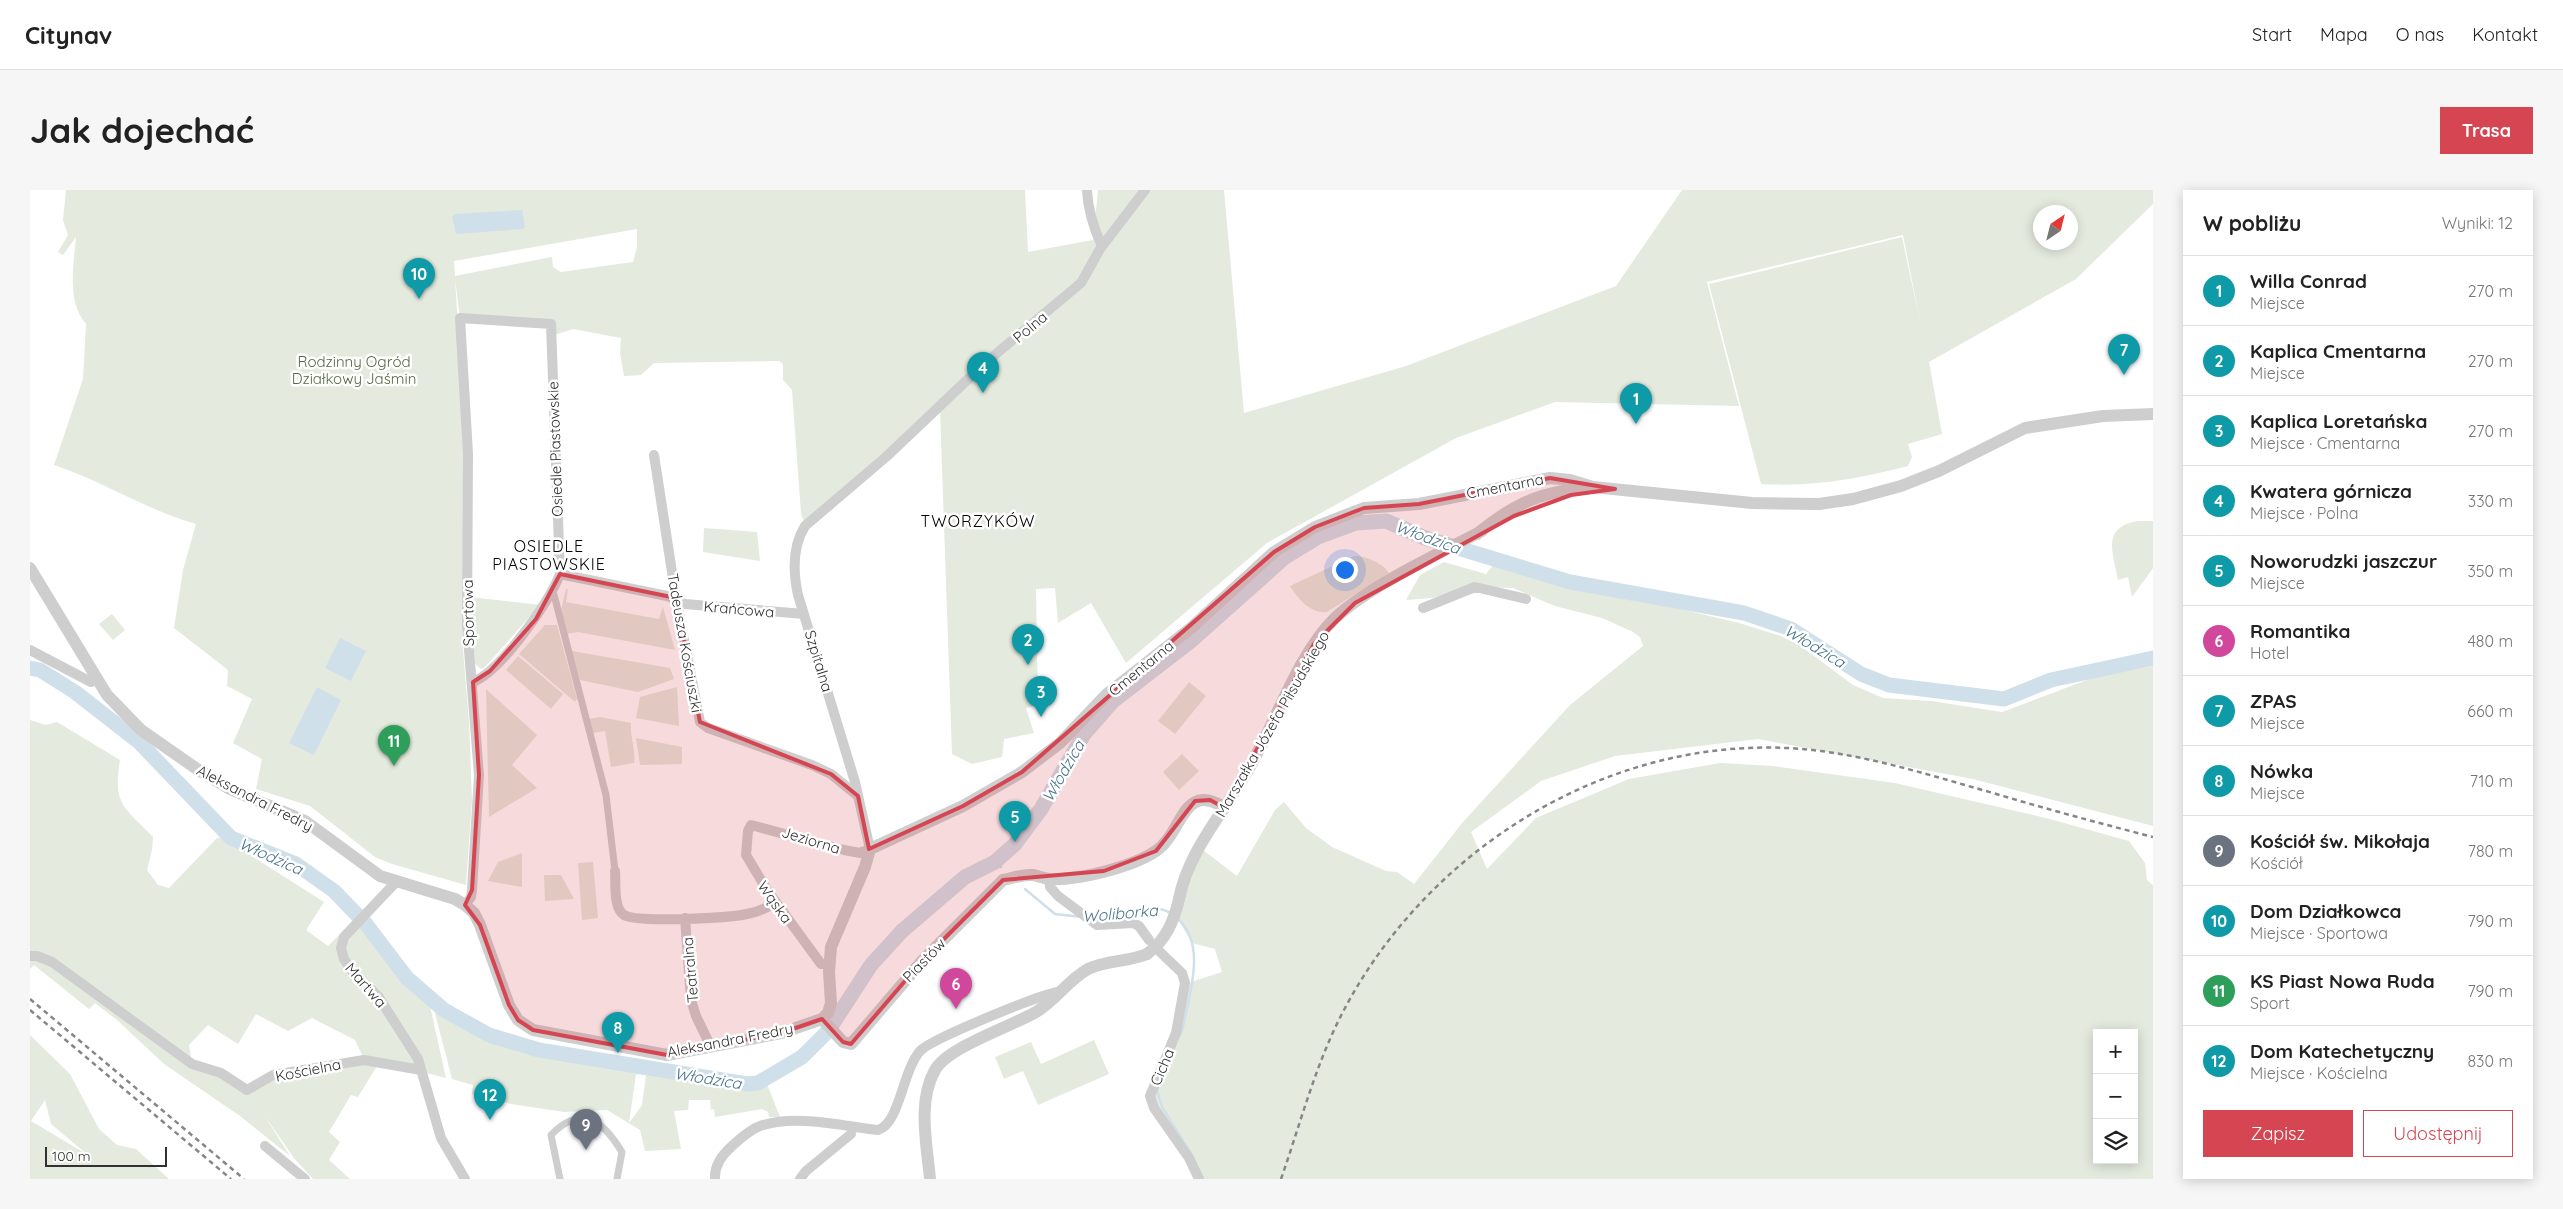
<!DOCTYPE html>
<html lang="pl">
<meta charset="utf-8">
<style>
body{margin:0;font-family:Quicksand,sans-serif;background:#f6f6f6;color:#222}
.controls{position:absolute;right:15px;bottom:15px;display:grid;overflow:hidden;border-radius:0px;box-shadow:0 2px 12px #0003}
.controls button{width:45px;height:45px;display:grid;place-items:center;padding:0;border:0;border-bottom:1px solid #e0e0e0;background:#fff;color:#222;font:25px sans-serif}
.compass{position:absolute;left:2003px;top:15px;width:45px;height:45px;border-radius:50%;background:#fff;box-shadow:0 2px 12px #0003;rotate:35deg}
.scale{position:absolute;left:15px;bottom:12px;width:122px;box-sizing:border-box;padding-left:5px;border:2px solid #313131;border-top:0;font-size:14px;line-height:18px;white-space:nowrap;color:#313131;-webkit-text-stroke:4px #fff;paint-order:stroke}
.you{position:absolute;left:1314px;top:379px;width:18px;height:18px;margin:-12px;border:4px solid #fff;border-radius:50%;background:#1a73e8;box-shadow:0 0 0 8px #1a73e833}
.badge{display:grid;place-items:center;width:32px;height:32px;border-radius:50%;background:#d64652;color:#fff;font-size:16px;font-weight:700}
.pin{position:absolute;translate:-50% -41px;filter:drop-shadow(0 1px 2px #0008)}
.pin::after{content:'';position:absolute;top:26px;width:18px;height:15px;background:inherit;clip-path:polygon(0 0,100% 0,50% 100%)}
.list{margin:0;padding:0;list-style:none}
h2{display:flex;justify-content:space-between;align-items:center;height:65px;margin:0;padding:0 20px;font-size:21px}
h2 small{font-size:16px;font-weight:400;color:#767676}
.list li{display:grid;grid-template-columns:32px 1fr auto;gap:15px;align-items:center;box-sizing:border-box;height:70px;padding:0 20px;border-top:1px solid #e0e0e0}
.list b{display:block;font-size:19px;white-space:nowrap}
.list p{margin:0;font-size:16px;white-space:nowrap;color:#767676}
.list em{font-size:16px;font-style:normal;color:#767676}
.actions{display:flex;gap:10px;padding:15px 20px}
.actions a{flex:1;padding:11px 0;border:1px solid #d64652;border-radius:0px;text-align:center;font-size:18px;color:#d64652}
.actions .main{background:#d64652;color:#fff}
.icon{flex:none;width:28px;height:28px;fill:none;stroke:currentColor;stroke-width:2;stroke-linecap:round;stroke-linejoin:round}
.map{position:relative;flex:none;width:2123px;height:989px;overflow:hidden;border-radius:0px}
header{display:flex;align-items:center;gap:30px;box-sizing:border-box;height:70px;padding:0 25px;background:#fff;border-bottom:1px solid #e0e0e0}
header strong{font-size:24px}
nav{display:flex;gap:28px;margin-inline-start:auto;font-size:18px}
.intro{display:flex;align-items:center;justify-content:space-between;box-sizing:border-box;height:120px;padding:0 30px}
h1{margin:0;font-size:35px}
.button{padding:12px 22px;border-radius:0px;background:#d64652;color:#fff;font-size:18px;font-weight:700}
main{display:flex;gap:30px;padding:0 30px}
aside{flex:1;background:#fff;border-radius:0px;box-shadow:0 2px 12px #0003}
.map>svg:first-child{display:block}
</style>
<header>
<strong>Citynav</strong>
<nav><a>Start</a><a>Mapa</a><a>O nas</a><a>Kontakt</a></nav>
</header>
<div class="intro"><h1>Jak dojechać</h1><a class="button">Trasa</a></div>
<main>
<div class="map">
<svg width="2123" height="989" viewBox="0 0 2123 989">
<rect width="100%" height="100%" fill="#fff"/>
<path fill="#e4eade" fill-rule="evenodd" d="M36 0H995L998 62 1063 50 1068 0H1194L1214 223 1376 176 1586 96 1652 0H2123V14L2046 89 1899 172 1912 244 1878 254 1882 267 1878 276C1829 289 1782 297 1731 294L1679 94 1872 47 1891 136 1873 45 1677 92 1709 216 1525 212 1426 248 1237 353 1096 473 1061 413 1028 433 1025 398 1006 399 1008 515 996 518 1004 543 974 549 972 567 942 574 922 564 910 220 775 336 771 323 762 200 753 190V174L749 171 624 173 611 185 594 186 590 163 591 148 543 139 521 146V134L430 128 425 89 438 287 437 435 432 447 439 531 442 610 436 695 362 674 345 667 280 616 226 599 232 569 203 553 222 509 197 496 198 480 144 438 153 380 166 334C116 320 73 291 24 275L53 189 56 134C36 111 44 74 46 47L33 65 28 62 38 45 33 30ZM2010 22H2040V52H2010ZM607 39V57L603 72 531 82 523 77 522 67 425 86 424 71Z
M2108 331H2123V378L2102 407 2098 387 2088 390C2083 363 2071 337 2108 331Z
M674 338 727 342 730 371 673 362Z
M1324 366C1335 365 1354 374 1359 383L1297 422C1281 424 1268 409 1260 396Z
M1414 372 1456 384 1463 375 1538 399 1650 419 1709 433 1751 446 1772 457 1823 495 1853 508 1901 511 1972 522 2065 487 2123 476V636L1943 589 1728 549 1585 566 1511 591 1441 642 1457 679 1506 628 1599 589 1690 573 1743 576 1865 593 2016 628 2099 651 2115 673 2117 690 2123 695V989H1169L1124 918 1127 888 1161 792 1192 782 1185 759 1162 753 1148 729 1169 657 1207 686 1245 620 1254 612 1276 638 1302 657 1356 681 1367 682 1384 694 1433 632 1540 515 1613 456 1610 447 1601 441 1572 428 1525 416 1483 398 1445 397 1402 408 1376 410 1390 385ZM2067 843H2104V970H2067Z
M536 399H538L536 412 629 429 633 417 645 460 548 442 537 444 531 420Z
M440 407 510 415 454 478 451 479 445 474Z
M82 424 95 440 83 450 69 434Z
M515 435H527L547 509 545 512 489 464Z
M542 461 640 478 644 489 608 502 550 490Z
M488 466 533 504 521 519 476 480Z
M1159 492 1176 506 1145 544 1128 531Z
M647 497 649 536 606 528 610 507Z
M456 499 507 545 482 575 507 598 459 627Z
M570 527 601 533C600 548 606 560 604 573L581 577 575 541 562 543 559 529Z
M0 530 16 535 27 532 90 570C83 615 93 616 123 647L122 660 117 680 128 695 139 698 187 648 192 647 294 712 276 740 298 756 327 727 336 734 377 788 414 820 459 845 509 860 717 894 728 893 735 889 750 927H739L738 922 732 919 685 927 684 919 681 920 680 910H659L658 920 644 921 651 959 615 961 610 940 577 920 534 922 481 914 442 904 443 895 422 889 404 819 400 816 416 888 350 871 328 907 321 905 299 942 310 952 299 970 320 989H283L264 968 234 925 260 966 210 926 134 874 87 830 65 813 59 819 4 775 0 779ZM226 824 258 841 282 828 325 850 334 869 243 885 217 900 162 874 159 855 178 835 208 854ZM606 884 616 885 612 915 599 933Z
M606 548 652 557V574L610 575Z
M1152 564 1169 581 1149 600 1133 582Z
M492 663V697L458 691 468 672Z
M563 672 568 728 552 730 548 673Z
M514 685H531L544 709 515 711Z
M0 845 40 884 69 939 87 955 106 959 139 989H0ZM15 910 21 934 58 965 1 931Z
M1064 850 1079 884 1008 915 993 881 974 889 965 867 1001 852 1011 874Z"/>
<path fill="#cfe0ea" d="M492 20 495 37 493 39 426 44 422 27 425 24Z
M310 448 336 461 321 491 295 478Z
M287 497 311 510 284 565 259 553Z"/>
<g fill="none" stroke-linecap="round" stroke-linejoin="round">
<path stroke="#cfe0ea" stroke-width="2.5" d="M965 672 971 677
M995 699 1025 724 1052 727
M1062 727C1073 726 1084 726 1095 724 1111 722 1127 713 1142 724
M1148 729C1177 755 1159 805 1153 837L1150 845
M1127 900 1132 917 1162 965"/>
<path stroke="#cfe0ea" stroke-width="15" d="M0 478 10 480 45 502 109 552 201 648 266 674 304 701 336 734 377 788 414 820 459 845 509 860 717 894 728 893 772 867 798 841 841 775 872 741 935 687 965 672 985 654 1011 619 1054 544 1083 511 1162 450 1255 367 1288 347 1326 333 1356 331 1395 348 1540 392 1714 423 1761 439 1831 484 1859 495 1974 509 2021 490 2123 468"/>
<path stroke="#cecece" stroke-width="7" d="M523 401 576 605 585 681
M530 989 521 945C552 913 573 931 592 962L587 989"/>
<path stroke="#cecece" stroke-width="10" d="M1057 0C1058 21 1063 37 1072 56
M624 265 646 408 670 532 678 538 782 575 801 584 828 606
M530 384 637 406 655 414 774 424
M1393 418 1445 397 1496 409
M0 460 61 492 67 490
M585 681C586 693 583 718 594 725 607 733 699 728 717 724 727 722 737 718 745 713
M1019 689 1020 697 1028 706 1067 735 1103 733 1109 736 1119 750
M366 692 314 747 311 758 314 769 322 781 348 806 388 869 411 948 435 989
M435 715 441 707 442 700 449 585 437 435 438 264 430 128 521 134 530 384C519 412 471 481 443 492
M655 728 661 810 666 826 681 857
M1129 761 1152 783 1155 793 1146 843 1120 906 1124 918 1159 968 1169 989
M0 766H7L22 772 162 874 191 883 217 900 243 885 334 870 391 880
M800 774H791L737 700 716 665 718 641 721 635 814 660 830 663 840 659 825 592 768 405C763 382 762 357 775 336L856 267 954 174 1051 93 1070 59 1115 0
M235 956 275 989
M685 989C684 976 693 964 702 956 710 949 719 940 730 936 766 924 812 936 848 940 870 933 872 882 890 861 901 849 1009 805 1028 802
M770 989 776 981 821 944"/>
<path stroke="#cecece" stroke-width="12" d="M1447 344C1486 312 1513 301 1563 297L1722 313 1789 314 1823 309 1871 296 1909 281 1995 238 2073 226 2123 224
M0 378 77 505 111 540 167 579 200 599 275 631 350 686 425 709 435 715 444 723 450 735 479 815 488 830 503 840 637 865 751 843 792 829 798 823 801 813 799 782 801 757 835 677 840 659 933 616 992 582 1030 553 1077 504 1161 438 1244 362 1285 337 1334 318 1389 314 1520 288 1540 290 1563 297
M1149 709C1159 658 1198 618 1222 573 1247 529 1269 463 1305 428 1341 395 1408 364 1452 341
M792 829 813 852 821 854 893 770 973 690C983 688 993 684 1003 685 1008 686 1013 688 1019 689 1047 691 1102 677 1126 661 1153 643 1152 590 1195 618
M900 989C897 955 887 912 905 880 918 857 980 837 1006 822 1025 811 1038 790 1058 779 1077 770 1098 772 1117 764"/>
<path stroke="#868686" stroke-width="2.5" stroke-dasharray="5 4" stroke-linecap="butt" d="M0 809 214 989
M0 820 201 989
M1251 989C1271 932 1286 872 1315 818 1405 649 1597 536 1791 561 1850 569 1906 587 1963 603 2016 619 2069 633 2123 647"/>
<path stroke="#cecece" stroke-width="12" d="M1117 764C1136 750 1144 731 1149 709"/>
</g>
<path fill="#d64652" fill-opacity="0.2" stroke="#d64652" stroke-width="4" stroke-linejoin="round" d="M1520 288 1585 299 1541 305 1484 326 1325 413 1284 454 1195 618 1180 610 1165 611 1126 661 1074 681 973 690 893 770 821 854 813 852 792 829 751 843 637 865 503 840 488 830 479 815 450 735 435 715 442 700 449 585 443 492 460 481 506 429 530 384 646 408 670 532 801 584 828 606 839 659 933 616 992 582 1244 362 1285 337 1334 318 1389 314Z"/>
<g text-anchor="middle" dominant-baseline="central" stroke-width="5" stroke-linejoin="round" paint-order="stroke">
<g font-size="15" fill="#313131" stroke="#fff">
<text transform="translate(1000 137) rotate(-40)">Polna</text>
<text transform="translate(525 259) rotate(-92)">Osiedle Piastowskie</text>
<text transform="translate(1475 296) rotate(-11)">Cmentarna</text>
<text transform="translate(709 419) rotate(5)">Krańcowa</text>
<text transform="translate(438 423) rotate(-91)">Sportowa</text>
<text transform="translate(655 453) rotate(80)">Tadeusza Kościuszki</text>
<text transform="translate(789 471) rotate(73)">Szpitalna</text>
<text transform="translate(1111 478) rotate(-39)">Cmentarna</text>
<text transform="translate(1242 534) rotate(-60)">Marszałka Józefa Piłsudskiego</text>
<text transform="translate(225 608) rotate(27)">Aleksandra Fredry</text>
<text transform="translate(781 650) rotate(17)">Jeziorna</text>
<text transform="translate(745 712) rotate(55)">Wąska</text>
<text transform="translate(894 770) rotate(-46)">Piastów</text>
<text transform="translate(660 780) rotate(-95)">Teatralna</text>
<text transform="translate(336 795) rotate(49)">Martwa</text>
<text transform="translate(700 850) rotate(-11)">Aleksandra Fredry</text>
<text transform="translate(1132 877) rotate(-67)">Cicha</text>
<text transform="translate(278 880) rotate(-11)">Kościelna</text>
</g>
<g font-size="15" fill="#556a42" stroke="#fff">
<text x="324" y="171">Rodzinny Ogród<tspan x="324" dy="17">Działkowy Jaśmin</tspan></text>
</g>
<g font-size="16" letter-spacing="1" fill="#000" stroke="#fff">
<text x="948" y="331">TWORZYKÓW</text>
<text x="519" y="356">OSIEDLE<tspan x="519" dy="18">PIASTOWSKIE</tspan></text>
</g>
<g font-size="16" font-style="italic" fill="#46728d" stroke="#fff">
<text transform="translate(1398 347) rotate(20)">Włodzica</text>
<text transform="translate(1785 456) rotate(31)">Włodzica</text>
<text transform="translate(1033 581) rotate(-60)">Włodzica</text>
<text transform="translate(241 666) rotate(24)">Włodzica</text>
<text transform="translate(1090 723) rotate(-5)">Woliborka</text>
<text transform="translate(678 888) rotate(9)">Włodzica</text>
</g>
</g>
</svg>
<div class="controls">
<button>+</button>
<button>−</button>
<button><svg class="icon" aria-label="layers" viewBox="0 0 24 24"><path d="M12 4l9 5-9 5-9-5zM3 14l9 5 9-5"/></svg></button>
</div>
<svg class="compass" viewBox="-18 -18 36 36"><path d="M0-13l5 13h-10z" fill="#e53935"/><path d="M0 13l5-13h-10z" fill="#767676"/></svg>
<div class="scale">100 m</div>
<div class="you"></div>
<div class="pin badge" style="left:1606px;top:234px;background:#0f9aa8">1</div>
<div class="pin badge" style="left:998px;top:475px;background:#0f9aa8">2</div>
<div class="pin badge" style="left:1011px;top:527px;background:#0f9aa8">3</div>
<div class="pin badge" style="left:953px;top:203px;background:#0f9aa8">4</div>
<div class="pin badge" style="left:985px;top:652px;background:#0f9aa8">5</div>
<div class="pin badge" style="left:926px;top:819px;background:#d1479c">6</div>
<div class="pin badge" style="left:2094px;top:185px;background:#0f9aa8">7</div>
<div class="pin badge" style="left:588px;top:863px;background:#0f9aa8">8</div>
<div class="pin badge" style="left:556px;top:960px;background:#6b7280">9</div>
<div class="pin badge" style="left:389px;top:109px;background:#0f9aa8">10</div>
<div class="pin badge" style="left:364px;top:576px;background:#2e9e5b">11</div>
<div class="pin badge" style="left:460px;top:930px;background:#0f9aa8">12</div>
</div>
<aside>
<h2>W pobliżu<small>Wyniki: 12</small></h2>
<ul class="list">
<li><span class="badge" style="background:#0f9aa8">1</span><div><b>Willa Conrad</b><p>Miejsce</p></div><em>270 m</em></li>
<li><span class="badge" style="background:#0f9aa8">2</span><div><b>Kaplica Cmentarna</b><p>Miejsce</p></div><em>270 m</em></li>
<li><span class="badge" style="background:#0f9aa8">3</span><div><b>Kaplica Loretańska</b><p>Miejsce · Cmentarna</p></div><em>270 m</em></li>
<li><span class="badge" style="background:#0f9aa8">4</span><div><b>Kwatera górnicza</b><p>Miejsce · Polna</p></div><em>330 m</em></li>
<li><span class="badge" style="background:#0f9aa8">5</span><div><b>Noworudzki jaszczur</b><p>Miejsce</p></div><em>350 m</em></li>
<li><span class="badge" style="background:#d1479c">6</span><div><b>Romantika</b><p>Hotel</p></div><em>480 m</em></li>
<li><span class="badge" style="background:#0f9aa8">7</span><div><b>ZPAS</b><p>Miejsce</p></div><em>660 m</em></li>
<li><span class="badge" style="background:#0f9aa8">8</span><div><b>Nówka</b><p>Miejsce</p></div><em>710 m</em></li>
<li><span class="badge" style="background:#6b7280">9</span><div><b>Kościół św. Mikołaja</b><p>Kościół</p></div><em>780 m</em></li>
<li><span class="badge" style="background:#0f9aa8">10</span><div><b>Dom Działkowca</b><p>Miejsce · Sportowa</p></div><em>790 m</em></li>
<li><span class="badge" style="background:#2e9e5b">11</span><div><b>KS Piast Nowa Ruda</b><p>Sport</p></div><em>790 m</em></li>
<li><span class="badge" style="background:#0f9aa8">12</span><div><b>Dom Katechetyczny</b><p>Miejsce · Kościelna</p></div><em>830 m</em></li>
</ul>
<div class="actions"><a class="main">Zapisz</a><a>Udostępnij</a></div>
</aside>
</main>
